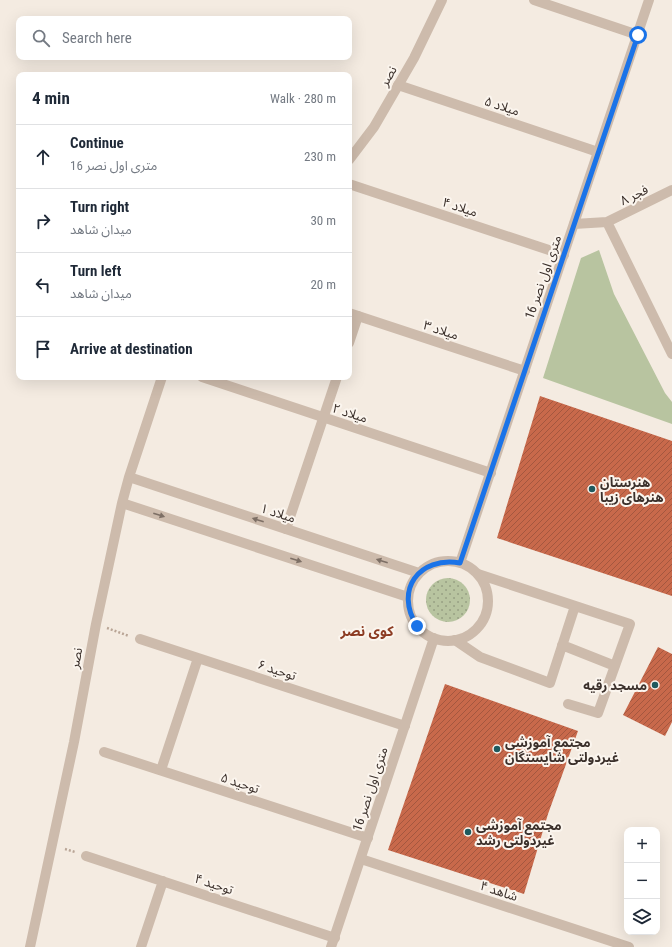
<!DOCTYPE html>
<meta charset="utf-8">
<style>
body{margin:0;font-family:"Roboto Condensed","Noto Sans Arabic",sans-serif;background:#f6f6f7;color:#1f2937}
.controls{position:absolute;right:12px;bottom:12px;display:grid;overflow:hidden;border-radius:8px;box-shadow:0 4px 16px #0002}
.controls button{width:36px;height:36px;display:grid;place-items:center;padding:0;border:0;border-bottom:1px solid #e0e1e3;background:#fff;color:#1f2937;font:20px sans-serif}
.stop{position:absolute;width:12px;height:12px;margin:-9px;border:3px solid #1a73e8;border-radius:50%;background:#fff}
.stop.end{background:#1a73e8;border-color:#fff;box-shadow:0 1px 4px #0008}
.list{margin:0;padding:0;list-style:none}
h2{display:flex;justify-content:space-between;align-items:center;height:52px;margin:0;padding:0 16px;font-size:17px}
h2 small{font-size:13px;font-weight:400;color:#747a83}
.list li{display:grid;grid-template-columns:26px 1fr auto;gap:12px;align-items:center;box-sizing:border-box;height:64px;padding:0 16px;border-top:1px solid #e0e1e3}
.list b{display:block;font-size:15px;white-space:nowrap}
.list p{margin:0;font-size:13px;white-space:nowrap;color:#747a83}
.list em{font-size:13px;font-style:normal;color:#747a83}
.icon{flex:none;width:22px;height:22px;fill:none;stroke:currentColor;stroke-width:2;stroke-linecap:round;stroke-linejoin:round}
.map{position:relative;flex:none;width:672px;height:947px;overflow:hidden}
.search{position:absolute;background:#fff;box-shadow:0 4px 16px #0002;left:16px;top:16px;width:336px;height:44px;display:flex;align-items:center;gap:10px;box-sizing:border-box;padding:0 14px;border-radius:8px;color:#747a83;font-size:15px}
.panel{position:absolute;background:#fff;box-shadow:0 4px 16px #0002;left:16px;top:72px;width:336px;height:308px;border-radius:8px}
.map>svg:first-child{display:block}
</style>
<div class="map">
<svg width="672" height="947" viewBox="0 0 672 947">
<defs>
<pattern id="grass-dots" width="8" height="8" patternUnits="userSpaceOnUse"><rect width="8" height="8" fill="#b8c4a0"/><path d="M2 2h.1M6 6h.1" fill="none" stroke="#97a083" stroke-width="1.8" stroke-linecap="round"/></pattern>
<pattern id="building-hatch" width="6" height="6" patternUnits="userSpaceOnUse"><rect width="6" height="6" fill="#c8694b"/><path d="M-1 1l2-2M0 6l6-6M5 7l2-2" fill="none" stroke="#a4573f"/></pattern>
</defs>
<rect width="100%" height="100%" fill="#f4ebe1"/>
<path fill="url(#grass-dots)" d="M426 600a22 22 0 1 1 44 0a22 22 0 1 1-44 0Z"/>
<path fill="#b8c4a0" d="M599 250 614 294 665 393 672 402V424L543 378 581 258Z"/>
<path fill="url(#building-hatch)" d="M540 396 672 441V596L497 538Z
M658 647 672 654V722L665 736 623 715Z
M445 684 578 731 548 814 524 894 388 850Z"/>
<g fill="none" stroke-linecap="round" stroke-linejoin="round">
<path stroke="#b9a596" stroke-width="2.5" stroke-dasharray="2 2" stroke-linecap="butt" d="M107 628 129 636
M65 849 75 852"/>
<path stroke="#cdbbac" stroke-width="10" d="M349 343 358 316
M286 529 337 377"/>
<path stroke="#cdbbac" stroke-width="10" d="M534 0 638 35
M398 85 598 152
M349 184 564 255
M607 222 672 190
M574 224 607 222 672 354
M349 313 525 371
M202 377 491 473
M478 574 630 624 598 713 568 704
M140 639 405 726
M455 640 480 657 550 683 575 606
M562 645 615 666
M104 752 368 838
M161 770 198 658
M86 856 335 938
M361 859 629 947
M141 947 163 881"/>
<path stroke="#cdbbac" stroke-width="10" d="M349 160 374 127 414 58 442 0
M129 477 419 573
M122 503 408 597
M408 601a40 40 0 1 1 80 0a40 40 0 1 1-80 0Z
M460 563 649 0
M30 947 74 742 96 624 122 503 129 477 162 377
M331 947 434 638"/>
</g>
<defs><path id="oneway-solid" d="M-6-.8H1V-3.2L6.5 0L1 3.2V.8H-6Z"/></defs>
<g fill="#7d6f65">
<use href="#oneway-solid" transform="translate(159 515) rotate(18)"/>
<use href="#oneway-solid" transform="translate(258 520) rotate(-162)"/>
<use href="#oneway-solid" transform="translate(296 560) rotate(18)"/>
<use href="#oneway-solid" transform="translate(382 561) rotate(-162)"/>
</g>
<g fill="none" stroke-linecap="round" stroke-linejoin="round">
<path stroke="#1a73e8" stroke-width="5" d="M417 626C394 590 419 556 460 563L638 35"/>
</g>
<g fill="#1f5a5e" stroke="#fbf5ee" stroke-width="1.5">
<circle cx="592" cy="489" r="4"/>
<circle cx="655" cy="685" r="4"/>
<circle cx="497" cy="749" r="4"/>
<circle cx="468" cy="832" r="4"/>
</g>
<g text-anchor="middle" dominant-baseline="central" stroke-width="4" stroke-linejoin="round" paint-order="stroke">
<g font-size="13" fill="#3b302b" stroke="#fbf5ee">
<text transform="translate(388 76) rotate(-60)">نصر</text>
<text transform="translate(502 106) rotate(18)">میلاد ۵</text>
<text transform="translate(634 195) rotate(-26)">فجر ۸</text>
<text transform="translate(460 207) rotate(18)">میلاد ۴</text>
<text transform="translate(543 277) rotate(-71)">16 متری اول نصر</text>
<text transform="translate(441 330) rotate(18)">میلاد ۳</text>
<text transform="translate(350 413) rotate(18)">میلاد ۲</text>
<text transform="translate(278 513) rotate(18)">میلاد ۱</text>
<text transform="translate(76 658) rotate(-80)">نصر</text>
<text transform="translate(277 670) rotate(18)">توحید ۶</text>
<text transform="translate(240 783) rotate(18)">توحید ۵</text>
<text transform="translate(370 789) rotate(-72)">16 متری اول نصر</text>
<text transform="translate(214 884) rotate(18)">توحید ۴</text>
<text transform="translate(499 891) rotate(18)">شاهد ۴</text>
</g>
<g font-size="13" font-weight="bold" fill="#3b302b" stroke="#fbf5ee" text-anchor="start">
<text x="600" y="482">هنرستان<tspan x="600" dy="15">هنرهای زیبا</tspan></text>
<text x="647" y="685" text-anchor="end">مسجد رقیه</text>
<text x="505" y="742">مجتمع آموزشی<tspan x="505" dy="15">غیردولتی شایستگان</tspan></text>
<text x="476" y="825">مجتمع آموزشی<tspan x="476" dy="15">غیردولتی رشد</tspan></text>
</g>
<g font-size="14" font-weight="bold" fill="#8c3b22" stroke="#fbf5ee">
<text x="367" y="631">کوی نصر</text>
</g>
</g>
</svg>
<div class="controls">
<button>+</button>
<button>−</button>
<button><svg class="icon" aria-label="layers" viewBox="0 0 24 24"><path d="M12 4l9 5-9 5-9-5zM3 14l9 5 9-5"/></svg></button>
</div>
<div class="stop" style="left:638px;top:35px"></div>
<div class="stop end" style="left:417px;top:626px"></div>
<div class="search"><svg class="icon" aria-label="search" viewBox="0 0 24 24"><circle cx="10" cy="10" r="6"/><path d="M15 15l6 6"/></svg>Search here</div>
<section class="panel">
<h2>4 min<small>Walk · 280 m</small></h2>
<ul class="list">
<li><svg class="icon" aria-label="ahead" viewBox="0 0 24 24"><path d="M12 20V5M6 11l6-6 6 6"/></svg><div><b>Continue</b><p>16 متری اول نصر</p></div><em>230 m</em></li>
<li><svg class="icon" aria-label="right" viewBox="0 0 24 24"><path d="M7 20v-9h11M14 6l5 5-5 5"/></svg><div><b>Turn right</b><p>میدان شاهد</p></div><em>30 m</em></li>
<li><svg class="icon" aria-label="left" viewBox="0 0 24 24"><path d="M17 20v-9H6M10 6l-5 5 5 5"/></svg><div><b>Turn left</b><p>میدان شاهد</p></div><em>20 m</em></li>
<li><svg class="icon" aria-label="arrive" viewBox="0 0 24 24"><path d="M6 21V4h12l-3 4 3 4H6"/></svg><div><b>Arrive at destination</b></div></li>
</ul>
</section>
</div>
